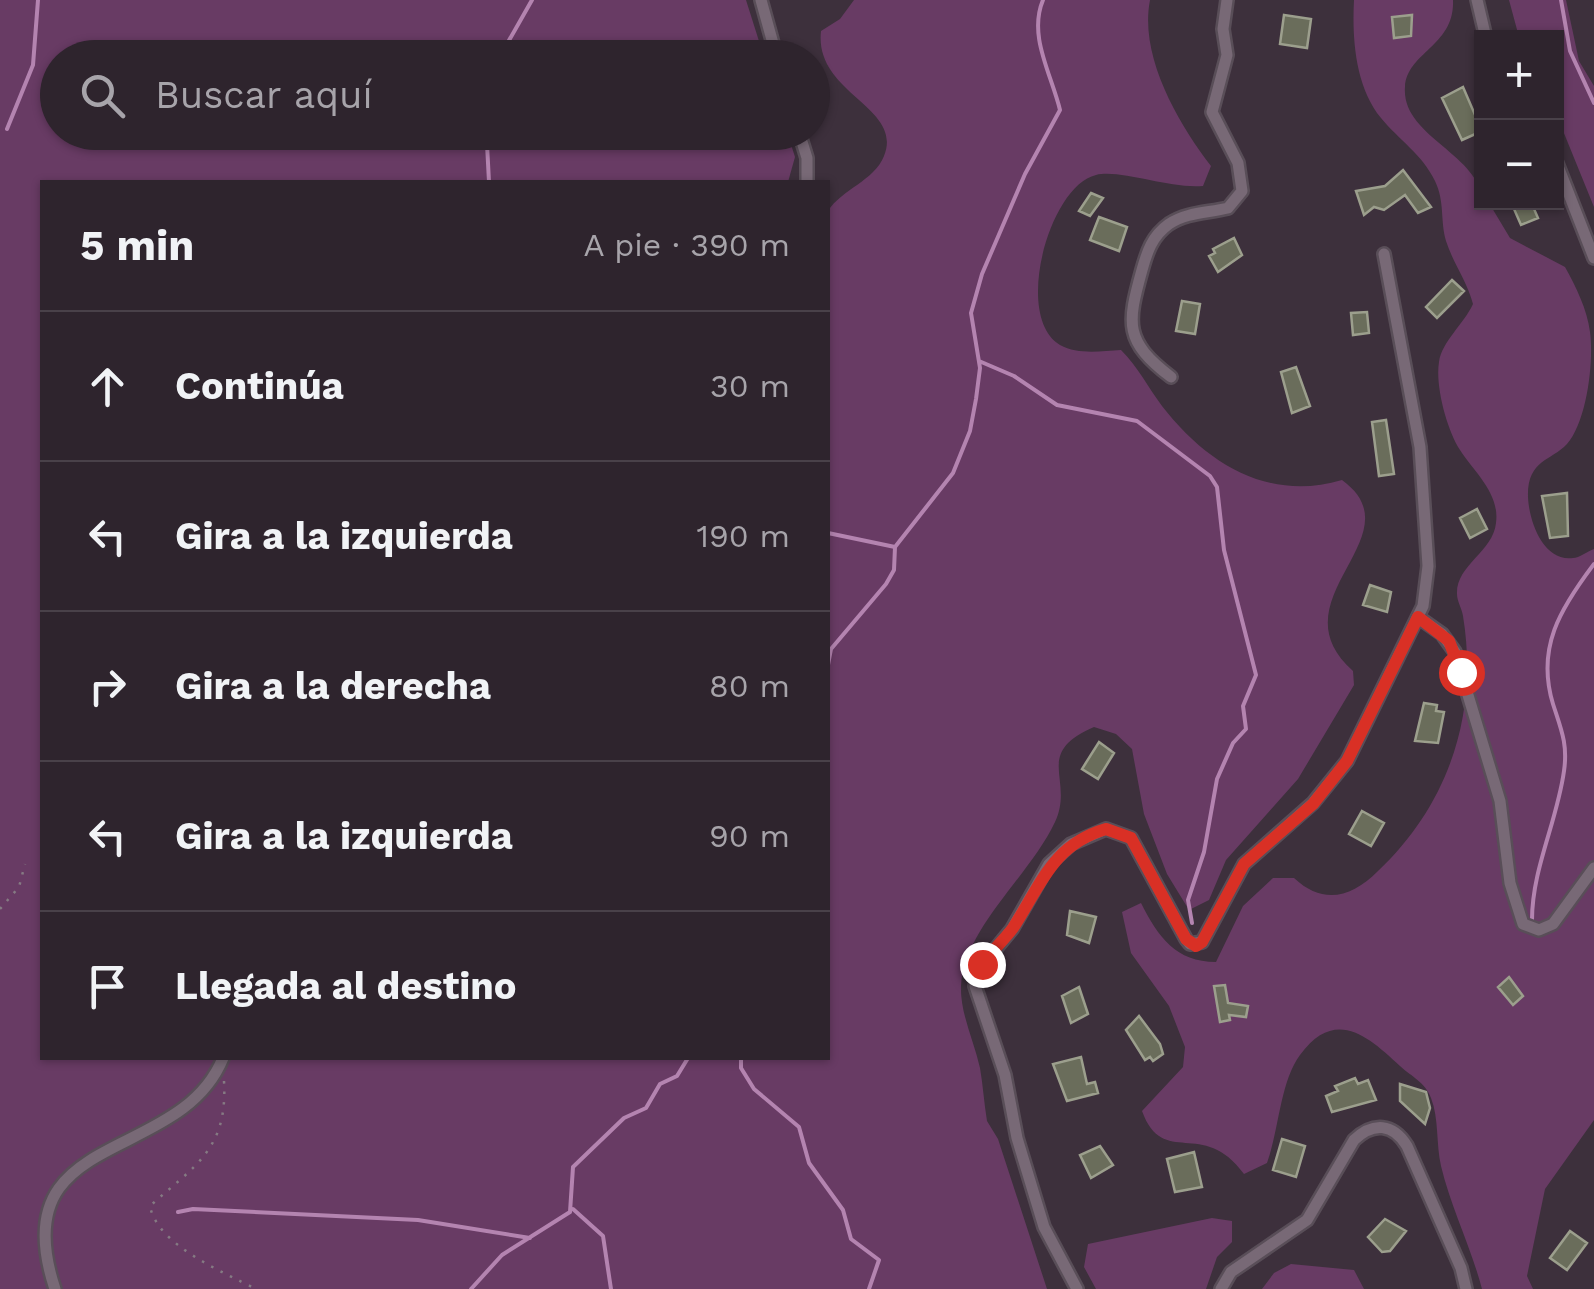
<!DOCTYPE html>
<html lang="es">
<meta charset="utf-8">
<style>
body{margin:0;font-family:"Work Sans",sans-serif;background:#362c35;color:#f1f3f6}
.controls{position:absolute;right:30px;top:30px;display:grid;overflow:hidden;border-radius:0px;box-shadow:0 2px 8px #0004}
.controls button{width:90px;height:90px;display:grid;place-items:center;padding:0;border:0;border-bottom:2px solid #494149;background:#2e242d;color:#f1f3f6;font:50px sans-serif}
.stop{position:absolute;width:30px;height:30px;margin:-22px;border:8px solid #d93025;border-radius:50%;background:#fff}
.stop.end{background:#d93025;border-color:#fff;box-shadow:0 2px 10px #0008}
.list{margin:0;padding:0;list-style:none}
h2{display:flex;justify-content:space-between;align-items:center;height:130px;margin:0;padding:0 40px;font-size:42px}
h2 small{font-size:32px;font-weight:400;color:#a7a4aa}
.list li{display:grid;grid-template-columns:65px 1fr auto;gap:30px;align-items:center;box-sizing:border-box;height:150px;padding:0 40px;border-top:2px solid #494149}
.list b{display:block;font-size:38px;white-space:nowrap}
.list em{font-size:32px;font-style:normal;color:#a7a4aa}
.icon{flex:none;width:55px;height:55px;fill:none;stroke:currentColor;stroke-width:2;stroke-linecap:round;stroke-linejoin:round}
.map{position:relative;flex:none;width:1594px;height:1289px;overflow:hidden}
.search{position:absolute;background:#2e242d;box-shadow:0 2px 8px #0004;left:40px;top:40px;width:790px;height:110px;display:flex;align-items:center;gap:25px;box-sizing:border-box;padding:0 35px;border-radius:55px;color:#a7a4aa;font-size:38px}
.panel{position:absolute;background:#2e242d;box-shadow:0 2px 8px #0004;left:40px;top:180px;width:790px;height:880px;border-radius:0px}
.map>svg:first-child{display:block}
</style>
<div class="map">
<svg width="1594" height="1289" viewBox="0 0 1594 1289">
<rect width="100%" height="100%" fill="#3d303c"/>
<path fill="#683b64" d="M0 0H746L764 57 58 58V132H787L795 157 788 182H42V1058H828V211C842 189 874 181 884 156 904 106 814 94 821 31L840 19 854 0H1150C1139 56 1178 123 1211 166L1203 186C1169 189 1121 169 1096 175 1049 186 1013 317 1060 345 1078 355 1101 351 1121 350 1138 367 1148 387 1162 406 1207 464 1269 502 1342 480 1419 536 1272 599 1353 671L1354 685 1298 779 1226 860 1209 900 1189 910 1167 874 1144 814 1132 749 1116 734 1094 727C1032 754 1075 779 1055 822 1029 877 964 928 961 986 960 1013 974 1041 980 1068 983 1085 984 1103 987 1121L998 1139 1047 1289H0Z
M1354 0H1453C1455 46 1407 52 1405 87 1401 137 1481 154 1482 202L1489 203 1510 238 1565 267C1576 287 1587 309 1590 332 1594 361 1587 421 1567 444 1551 461 1527 460 1528 497 1529 521 1543 562 1573 558 1579 558 1588 551 1594 549V1120L1545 1189 1527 1276 1533 1289H1482C1471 1247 1451 1208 1441 1166 1436 1144 1439 1118 1431 1098 1425 1082 1412 1077 1400 1066 1368 1036 1335 1007 1300 1055 1280 1082 1279 1130 1267 1163L1244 1174C1203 1117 1163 1169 1142 1111L1183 1067 1185 1047 1169 1006 1131 953 1122 912 1141 903C1158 937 1176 962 1216 962L1243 906 1273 878H1294C1323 905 1351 898 1378 871 1449 804 1479 713 1463 616 1462 609 1457 601 1457 594 1456 565 1493 552 1496 523 1500 493 1474 472 1460 450 1447 430 1435 386 1439 362 1442 341 1464 324 1473 304 1467 281 1453 263 1446 241 1440 220 1445 202 1435 181 1422 154 1399 140 1381 118 1355 86 1352 38 1354 0Z
M1509 0H1566L1579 61 1594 86V207L1557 116 1556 38 1519 37Z
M1212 1218 1232 1221V1242L1217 1257 1206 1289H1096L1084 1267 1088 1244Z
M1291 1264 1354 1270 1364 1289H1262L1274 1273Z"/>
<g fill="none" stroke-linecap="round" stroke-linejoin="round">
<path stroke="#b484b0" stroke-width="4" d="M1561 0 1570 51 1594 103
M499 58 532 0
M7 129 33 65 38 0
M482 132 487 144 489 182
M979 361 1014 376 1057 405 1137 421 1210 476 1217 487 1224 550 1256 675 1243 706 1246 729 1233 743 1217 779 1204 852 1188 900 1192 923
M828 533 895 547
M828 665 831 649 886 584 894 570 895 547 953 473 970 431 976 399 980 368 971 313 982 274 1025 174 1060 110C1051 73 1028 36 1043 0
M1532 920C1532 869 1557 822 1564 771 1568 744 1561 729 1553 704 1536 648 1560 609 1594 564
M741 1058V1068L754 1089 799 1127 809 1163 843 1210 851 1239 879 1260 869 1289
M573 1209 603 1236 611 1289
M178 1212 193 1209 418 1220 530 1238
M471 1289 502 1255 570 1212 573 1167 624 1118 646 1108 660 1084 677 1076 688 1058"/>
</g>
<path fill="#6a6d5b" stroke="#9c9f8d" stroke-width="2.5" d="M1284 15 1311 19 1307 48 1280 44Z
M1412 15 1411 36 1394 38 1392 17Z
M1463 87 1482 131 1462 140 1442 98Z
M1403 170 1431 207 1418 213 1405 195 1384 210 1374 207 1364 215 1356 191 1385 186Z
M1091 193 1103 198 1090 216 1079 211Z
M1511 202H1531L1538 218 1521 225Z
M1099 217 1127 227 1119 251 1090 240Z
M1234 238 1242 255 1218 272 1209 256 1215 253 1213 249Z
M1452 280 1464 291 1437 318 1426 307Z
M1182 301 1200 304 1195 334 1176 331Z
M1367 312 1369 333 1353 335 1351 313Z
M1296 367 1310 406 1292 413 1281 372Z
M1386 420 1394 474 1379 476 1372 422Z
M1567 493 1568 536 1550 538 1542 496Z
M1477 509 1487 529 1470 538 1460 518Z
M1370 585 1391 592 1387 612 1363 605Z
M1424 703 1437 705 1436 711 1444 712 1438 743 1415 741Z
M1099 742 1114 753 1098 779 1082 769Z
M1362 811 1384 823 1371 846 1349 834Z
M1070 911 1096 917 1089 943 1067 935Z
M1509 977 1523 996 1513 1005 1498 987Z
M1225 985 1228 1003 1248 1006 1246 1017 1229 1015 1230 1020 1220 1022 1214 986Z
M1079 987 1088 1014 1071 1023 1062 996Z
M1139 1016 1160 1044 1163 1054 1153 1061 1150 1057 1145 1060 1126 1030Z
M1081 1057 1087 1084 1095 1082 1098 1093 1067 1101 1053 1064Z
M1355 1078 1358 1084 1368 1080 1376 1100 1332 1112 1326 1096 1338 1091 1335 1086Z
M1400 1084 1426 1092 1430 1108 1425 1124 1400 1101Z
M1282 1139 1305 1146 1296 1177 1273 1170Z
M1100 1146 1113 1165 1091 1178 1080 1155Z
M1194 1152 1202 1187 1175 1192 1167 1159Z
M1385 1219 1406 1231 1390 1251 1382 1252 1368 1237Z
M1570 1231 1587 1243 1567 1270 1550 1258Z"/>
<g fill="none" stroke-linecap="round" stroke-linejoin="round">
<g stroke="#594e58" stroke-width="16">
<path id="street" d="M761 0 777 58
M1477 0 1486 38
M799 132 807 158V182
M1556 161 1594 258
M1171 377C1124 341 1127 324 1142 270 1147 252 1152 236 1169 224 1187 212 1208 213 1228 208L1242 191 1238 163 1212 112 1227 55 1223 29 1227 0
M1418 617 1442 634 1455 652 1500 801 1510 883 1523 924 1539 930 1553 924 1594 868
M55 1289C1 1127 179 1166 223 1058
M1077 1289 1044 1227 1017 1138 1005 1075 975 986 983 964 1012 929 1049 864 1071 844 1106 829 1131 838 1186 939 1190 944 1202 942 1244 864 1313 803 1347 761 1423 606 1428 566 1420 447 1384 254
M1221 1289 1231 1272 1307 1220 1354 1140C1373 1122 1393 1123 1407 1146L1461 1268 1466 1289"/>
</g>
<path stroke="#857a83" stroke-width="2.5" stroke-dasharray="2.5 8" stroke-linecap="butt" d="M0 909 19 887 25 864
M224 1081C228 1150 194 1166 150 1206 157 1245 223 1272 256 1289"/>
<use href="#street" stroke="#786976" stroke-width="11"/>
</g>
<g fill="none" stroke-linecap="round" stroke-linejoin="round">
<path stroke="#d93025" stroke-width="12" d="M982 964C992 951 1004 940 1013 928 1041 885 1052 845 1106 829L1131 838 1186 939 1196 946 1202 942 1244 864 1313 804 1347 761 1418 617 1449 641 1461 672"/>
</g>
</svg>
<div class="controls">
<button>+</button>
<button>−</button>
</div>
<div class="stop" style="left:1461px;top:672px"></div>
<div class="stop end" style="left:982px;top:964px"></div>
<div class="search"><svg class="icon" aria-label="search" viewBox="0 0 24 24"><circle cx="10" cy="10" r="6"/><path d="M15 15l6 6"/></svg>Buscar aquí</div>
<section class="panel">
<h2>5 min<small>A pie · 390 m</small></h2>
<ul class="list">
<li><svg class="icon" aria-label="ahead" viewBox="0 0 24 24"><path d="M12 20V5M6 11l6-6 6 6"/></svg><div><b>Continúa</b></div><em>30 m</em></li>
<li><svg class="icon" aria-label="left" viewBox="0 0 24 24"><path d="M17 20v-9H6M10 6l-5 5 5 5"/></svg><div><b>Gira a la izquierda</b></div><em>190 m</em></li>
<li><svg class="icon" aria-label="right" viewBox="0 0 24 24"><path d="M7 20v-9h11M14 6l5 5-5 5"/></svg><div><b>Gira a la derecha</b></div><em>80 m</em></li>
<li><svg class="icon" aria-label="left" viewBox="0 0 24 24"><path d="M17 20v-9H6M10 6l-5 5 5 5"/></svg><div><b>Gira a la izquierda</b></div><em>90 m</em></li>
<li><svg class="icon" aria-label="arrive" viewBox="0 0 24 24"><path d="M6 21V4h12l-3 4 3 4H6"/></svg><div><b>Llegada al destino</b></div></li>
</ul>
</section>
</div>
